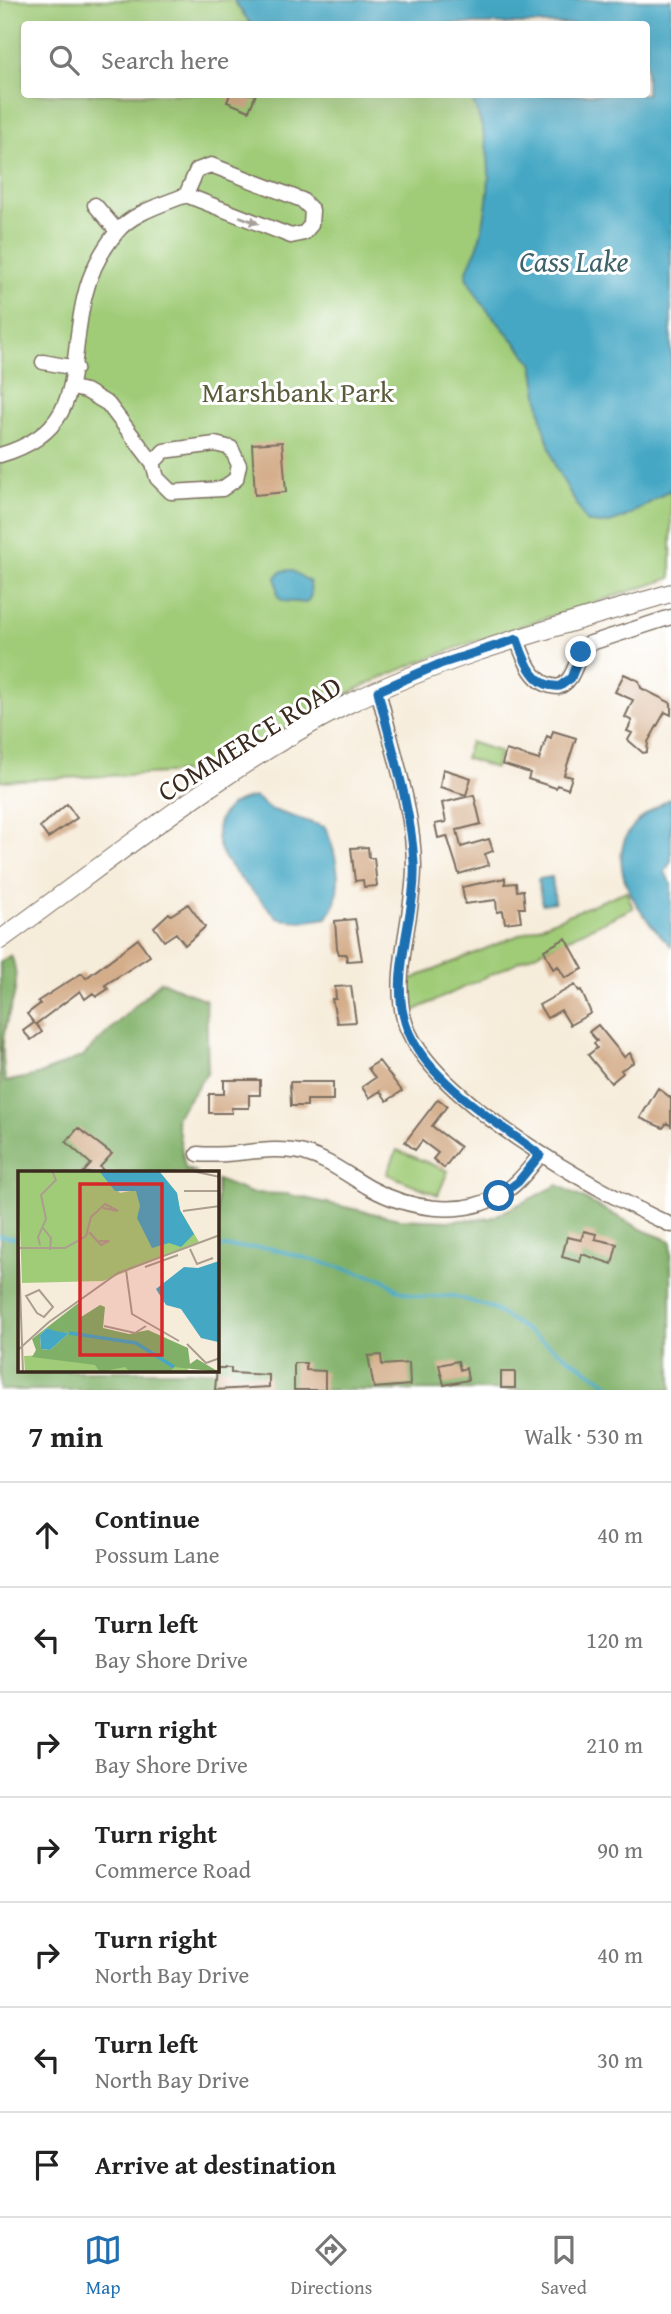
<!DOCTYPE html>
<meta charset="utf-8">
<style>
body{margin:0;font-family:"Gentium Book Plus",serif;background:#f2f2f2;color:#222}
.stop{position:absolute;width:21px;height:21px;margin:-16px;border:5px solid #1f6fb2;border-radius:50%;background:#fff}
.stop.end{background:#1f6fb2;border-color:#fff;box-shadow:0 2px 7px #0008}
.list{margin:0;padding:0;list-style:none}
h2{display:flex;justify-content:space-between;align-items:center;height:91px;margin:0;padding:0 28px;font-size:30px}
h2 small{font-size:23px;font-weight:400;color:#767676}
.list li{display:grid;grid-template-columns:46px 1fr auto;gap:21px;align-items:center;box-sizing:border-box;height:105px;padding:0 28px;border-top:2px solid #e0e0e0}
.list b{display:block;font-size:26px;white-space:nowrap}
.list p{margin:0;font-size:23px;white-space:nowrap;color:#767676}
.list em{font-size:23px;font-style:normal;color:#767676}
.icon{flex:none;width:38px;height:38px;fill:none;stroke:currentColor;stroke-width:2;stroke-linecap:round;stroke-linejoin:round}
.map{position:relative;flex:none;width:671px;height:1390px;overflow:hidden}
.search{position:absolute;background:#fff;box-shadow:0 7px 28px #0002;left:21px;right:21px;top:21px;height:77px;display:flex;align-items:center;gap:18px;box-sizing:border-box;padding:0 24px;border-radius:7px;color:#767676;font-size:26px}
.sheet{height:826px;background:#fff}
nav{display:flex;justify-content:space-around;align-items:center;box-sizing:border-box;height:98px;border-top:2px solid #e0e0e0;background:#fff;font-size:19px;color:#767676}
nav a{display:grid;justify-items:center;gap:4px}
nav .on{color:#1f6fb2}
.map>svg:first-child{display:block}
</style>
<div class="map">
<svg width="671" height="1390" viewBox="0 0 671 1390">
<rect width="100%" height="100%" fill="#fff"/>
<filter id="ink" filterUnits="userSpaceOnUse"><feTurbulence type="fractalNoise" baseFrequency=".0143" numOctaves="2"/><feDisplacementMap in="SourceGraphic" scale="14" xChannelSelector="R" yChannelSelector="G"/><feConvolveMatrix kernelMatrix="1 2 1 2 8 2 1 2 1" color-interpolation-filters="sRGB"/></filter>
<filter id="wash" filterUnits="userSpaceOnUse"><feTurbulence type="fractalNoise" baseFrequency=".00686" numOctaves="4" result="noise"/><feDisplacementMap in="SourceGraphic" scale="28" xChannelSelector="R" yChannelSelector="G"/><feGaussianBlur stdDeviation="1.57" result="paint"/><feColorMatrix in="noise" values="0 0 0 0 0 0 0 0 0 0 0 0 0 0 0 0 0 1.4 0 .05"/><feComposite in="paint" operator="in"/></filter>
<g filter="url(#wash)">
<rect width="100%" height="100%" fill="#f6ecda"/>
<path fill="#a0cc78" stroke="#6e7b4b" stroke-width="2" d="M0 0H233L251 24H24V94H646V24L671 0V578C570 612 465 639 368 684 305 713 247 750 190 790V772L0 781Z
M470 742 500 752 495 768 465 758Z
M626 891 633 908 409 1013 407 981Z
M397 1150 448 1171 438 1195 387 1174Z"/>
<path fill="#80b068" stroke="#5e6d43" stroke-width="2" d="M11 955C25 991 5 1009 3 1042 2 1055 4 1069 5 1082L38 1075 83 1056 161 981 206 1000 208 1071 176 1118 185 1168 197 1173H19V1371H217V1180L251 1193 286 1194 399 1219 448 1221 491 1218 558 1185 645 1231 671 1241V1390H0V962Z"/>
<path fill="#44a7c4" stroke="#406871" stroke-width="2" d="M233 0H671V490C648 501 613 534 586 521L556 468 542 421 533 363 482 304 466 277C467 264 476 254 479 242 493 187 494 148 470 95L646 94V24H251Z
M291 570 310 582 311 595 307 603 283 601 278 597 276 577 282 571Z
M255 797 270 809 325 827C337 854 346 892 327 918L301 922 277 918C260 897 236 878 223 855 207 824 225 801 255 797Z
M671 798V861L665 872 671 884V946C646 921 608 876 626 837 634 820 656 807 671 798Z
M552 877 555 902 542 904 538 879Z"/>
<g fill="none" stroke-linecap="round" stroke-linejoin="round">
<path stroke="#44a7c4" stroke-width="3.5" d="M0 1236 19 1239
M217 1247 269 1248 383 1279 399 1291 421 1297 454 1296 492 1308 618 1390"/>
</g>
<g id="blocks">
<path fill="#d4ad8a" d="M230 94H256L249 111 227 102Z
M282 442 286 492 255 495 252 444Z
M624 674 639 681 641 688 671 703V715L665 712 648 742 647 752 643 753 628 740 632 733 627 731 632 721 625 717 633 700 615 692Z
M553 731 576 738 564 775 572 777 568 789 557 785 556 788 528 779 530 773 502 764 506 750 539 760 547 736 551 738Z
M443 769 471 778 466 795 440 787Z
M474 795 481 824 457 830 461 847 489 839 493 851 485 854 489 865 459 874 447 836 438 838 435 824 446 822 442 803Z
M67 804 77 818 48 838 40 827Z
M368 847 369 858H374L377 886 364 887 363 880 355 881 351 848Z
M505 878V884L516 883 517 891 523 890 525 908H519L521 921 505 923 503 911 497 912 496 900 465 904 462 887Z
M188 904 205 927 185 945 176 933 164 941 154 927 169 913 171 915Z
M355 919 362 960 347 961 346 954H339L337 948 335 921Z
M566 938 583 969 565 978 558 966 553 969 544 950Z
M138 939 150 956 105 985 108 989 96 997 93 993 85 999 80 991 36 1024 42 1032 31 1040 23 1031 34 1023 27 1014 40 1004 38 1001 82 973 86 978Z
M575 985 579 991 581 990 591 1013 570 1025 561 1010 547 1018 539 1005Z
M351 986 356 1022 337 1023 332 999H336L335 987Z
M598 1025 624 1057 630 1053 634 1062 621 1070 623 1073 611 1083 588 1055 597 1048 594 1043 597 1041 589 1032Z
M379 1061 402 1091 387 1101 380 1091 369 1098 362 1087 375 1078 368 1068Z
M224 1080H260V1095H249V1108H231L232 1113H209V1094H224Z
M290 1082H333V1100H307V1106H291Z
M658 1088 671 1098V1126L667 1123 663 1128 640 1118Z
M438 1099 447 1106 432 1126 460 1147 444 1168 433 1159 438 1153 422 1141 415 1150 405 1142Z
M78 1128 112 1154 100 1167 106 1173H83L91 1164 66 1142Z
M584 1231 596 1234 595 1239 617 1244 612 1264 582 1254 580 1262 562 1257 567 1237 581 1240Z
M381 1355 382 1365 409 1363 410 1385 374 1388 368 1356Z
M458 1361 460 1370 466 1368 468 1380 444 1385 439 1365Z
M294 1363H306V1370L325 1371V1390H294Z
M217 1368H231V1373L269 1375V1387L215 1390Z
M501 1372H515V1388H501Z"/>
</g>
</g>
<g filter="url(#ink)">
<use href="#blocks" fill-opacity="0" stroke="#7c6e60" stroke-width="2"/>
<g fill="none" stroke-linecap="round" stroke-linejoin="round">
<g stroke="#7c6e60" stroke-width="17">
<path id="minor" d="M95 205 117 231
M43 362 76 368
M72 388 86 391 108 404 153 463 157 478 171 492 222 489 236 479 239 465 231 448 215 444 164 451 153 463
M0 455C89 430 67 365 85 295 90 273 102 250 116 233 131 213 164 204 186 195L291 236 304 233 311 225 312 210 302 200 211 165 197 170 186 195
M517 639C524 659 533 686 558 687 577 680 574 657 588 644L671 617
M378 690C391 745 414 810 414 867 414 915 392 973 404 1019 425 1097 599 1192 671 1225
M198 1154C234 1158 267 1144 304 1153 329 1160 347 1175 370 1188 406 1208 460 1218 498 1196 516 1187 528 1170 540 1155"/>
</g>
<g stroke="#7c6e60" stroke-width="20">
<path id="major" d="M0 940C111 860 224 767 346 705 449 654 561 626 671 593"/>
</g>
<use href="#minor" stroke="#fff" stroke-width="14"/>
<use href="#major" stroke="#fff" stroke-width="18"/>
</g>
<defs><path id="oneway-solid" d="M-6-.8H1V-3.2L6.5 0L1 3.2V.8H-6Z" transform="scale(1.75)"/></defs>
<use fill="#a79f9a" href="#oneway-solid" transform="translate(249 220) rotate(21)"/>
</g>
<g fill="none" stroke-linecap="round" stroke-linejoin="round" filter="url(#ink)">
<path stroke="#1f6fb2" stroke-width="9" d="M499 1196 518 1182 540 1155C500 1124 433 1084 411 1037 384 983 417 920 414 863 411 805 391 747 378 691L440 664 517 639C524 659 533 689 560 686L571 678 581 652"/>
</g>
<g text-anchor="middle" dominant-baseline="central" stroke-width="6" stroke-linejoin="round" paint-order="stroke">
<g font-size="28" fill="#595b39" stroke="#fff">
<text x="298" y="391">Marshbank Park</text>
</g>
<g font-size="28" fill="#3b2a1e" stroke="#fff">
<text transform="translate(249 738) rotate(-32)">COMMERCE ROAD</text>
</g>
<g font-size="30" font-style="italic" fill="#3f6269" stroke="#fff">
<text x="574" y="261">Cass Lake</text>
</g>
</g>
<g transform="translate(18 1171)">
<rect width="201" height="201" fill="#f6ecda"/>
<path d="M0 0H81L102 22 117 19 141 0 159 22 162 39 181 71 85 110 4 112ZM87 181 169 188 170 199 201 201H7L6 185Z" fill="#a0cc78"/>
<path d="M63 130V146L82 134 87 136 85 157 111 163 130 159 170 177 172 193 179 188 201 201 156 196 152 201H112L107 196 82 201 77 194 14 186 18 179 14 168ZM29 157 36 161 51 162 32 179 23 178 22 164Z" fill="#80b068" fill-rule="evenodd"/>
<path d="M81 0H141L159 22 162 39 176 63 163 76 151 72 134 77 119 47 122 35 118 20H97ZM201 90 202 170 200 171 183 167 163 138 148 134 138 118 166 96 180 97ZM29 157 37 160 51 162 32 179 23 178 22 164Z" fill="#44a7c4"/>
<path fill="none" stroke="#44a7c4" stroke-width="3.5" d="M51 162 118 172 156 196"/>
<path fill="none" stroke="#ab9e8f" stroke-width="2" d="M174 0 202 6M0 12V56M166 20H202M165 40 202 35M25 57 33 67 32 79M0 60 5 201M71 61 83 74 91 70H81M22 74 20 66 28 48 23 24 38 9 34 0M1 77H47L68 65 73 46 87 33 100 40 85 37M172 78 179 93 195 87M127 96 160 84M108 99 114 143 161 170M21 119 35 136 26 146 19 142 8 125ZM86 155 117 162 128 155M169 173 188 192 202 187M0 179 31 151 100 102 202 64"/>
<path fill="#d62828" fill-opacity="0.15" stroke="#d62828" stroke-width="3.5" d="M62 13H144V184H62Z"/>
<rect width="201" height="201" fill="none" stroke="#3b2a1e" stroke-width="3.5"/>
</g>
</svg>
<div class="stop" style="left:499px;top:1196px"></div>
<div class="stop end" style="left:581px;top:652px"></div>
<div class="search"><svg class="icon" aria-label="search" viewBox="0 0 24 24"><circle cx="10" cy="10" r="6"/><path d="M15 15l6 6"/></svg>Search here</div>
</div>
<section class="sheet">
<h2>7 min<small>Walk · 530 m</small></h2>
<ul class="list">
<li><svg class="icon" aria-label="ahead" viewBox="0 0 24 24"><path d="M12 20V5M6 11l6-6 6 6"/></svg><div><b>Continue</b><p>Possum Lane</p></div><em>40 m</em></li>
<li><svg class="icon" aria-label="left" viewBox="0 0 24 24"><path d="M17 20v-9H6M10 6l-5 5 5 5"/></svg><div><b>Turn left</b><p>Bay Shore Drive</p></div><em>120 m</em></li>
<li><svg class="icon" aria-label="right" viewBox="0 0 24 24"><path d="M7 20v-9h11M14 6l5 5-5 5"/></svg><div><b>Turn right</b><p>Bay Shore Drive</p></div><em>210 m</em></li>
<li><svg class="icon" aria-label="right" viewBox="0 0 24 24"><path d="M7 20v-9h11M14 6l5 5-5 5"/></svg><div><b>Turn right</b><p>Commerce Road</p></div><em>90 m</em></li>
<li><svg class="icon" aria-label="right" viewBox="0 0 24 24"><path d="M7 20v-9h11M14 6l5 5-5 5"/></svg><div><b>Turn right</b><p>North Bay Drive</p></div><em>40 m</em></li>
<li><svg class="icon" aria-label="left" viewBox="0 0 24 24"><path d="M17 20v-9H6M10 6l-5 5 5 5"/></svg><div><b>Turn left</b><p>North Bay Drive</p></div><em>30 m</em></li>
<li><svg class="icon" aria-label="arrive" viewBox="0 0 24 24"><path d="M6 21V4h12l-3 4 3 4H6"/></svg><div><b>Arrive at destination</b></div></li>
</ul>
</section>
<nav>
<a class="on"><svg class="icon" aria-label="map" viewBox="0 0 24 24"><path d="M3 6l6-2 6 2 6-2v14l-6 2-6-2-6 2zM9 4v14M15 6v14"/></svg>Map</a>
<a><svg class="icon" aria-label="directions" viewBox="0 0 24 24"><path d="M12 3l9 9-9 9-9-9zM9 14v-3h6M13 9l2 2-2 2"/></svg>Directions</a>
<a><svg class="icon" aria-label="saved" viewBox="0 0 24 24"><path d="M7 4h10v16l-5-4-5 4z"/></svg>Saved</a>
</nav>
